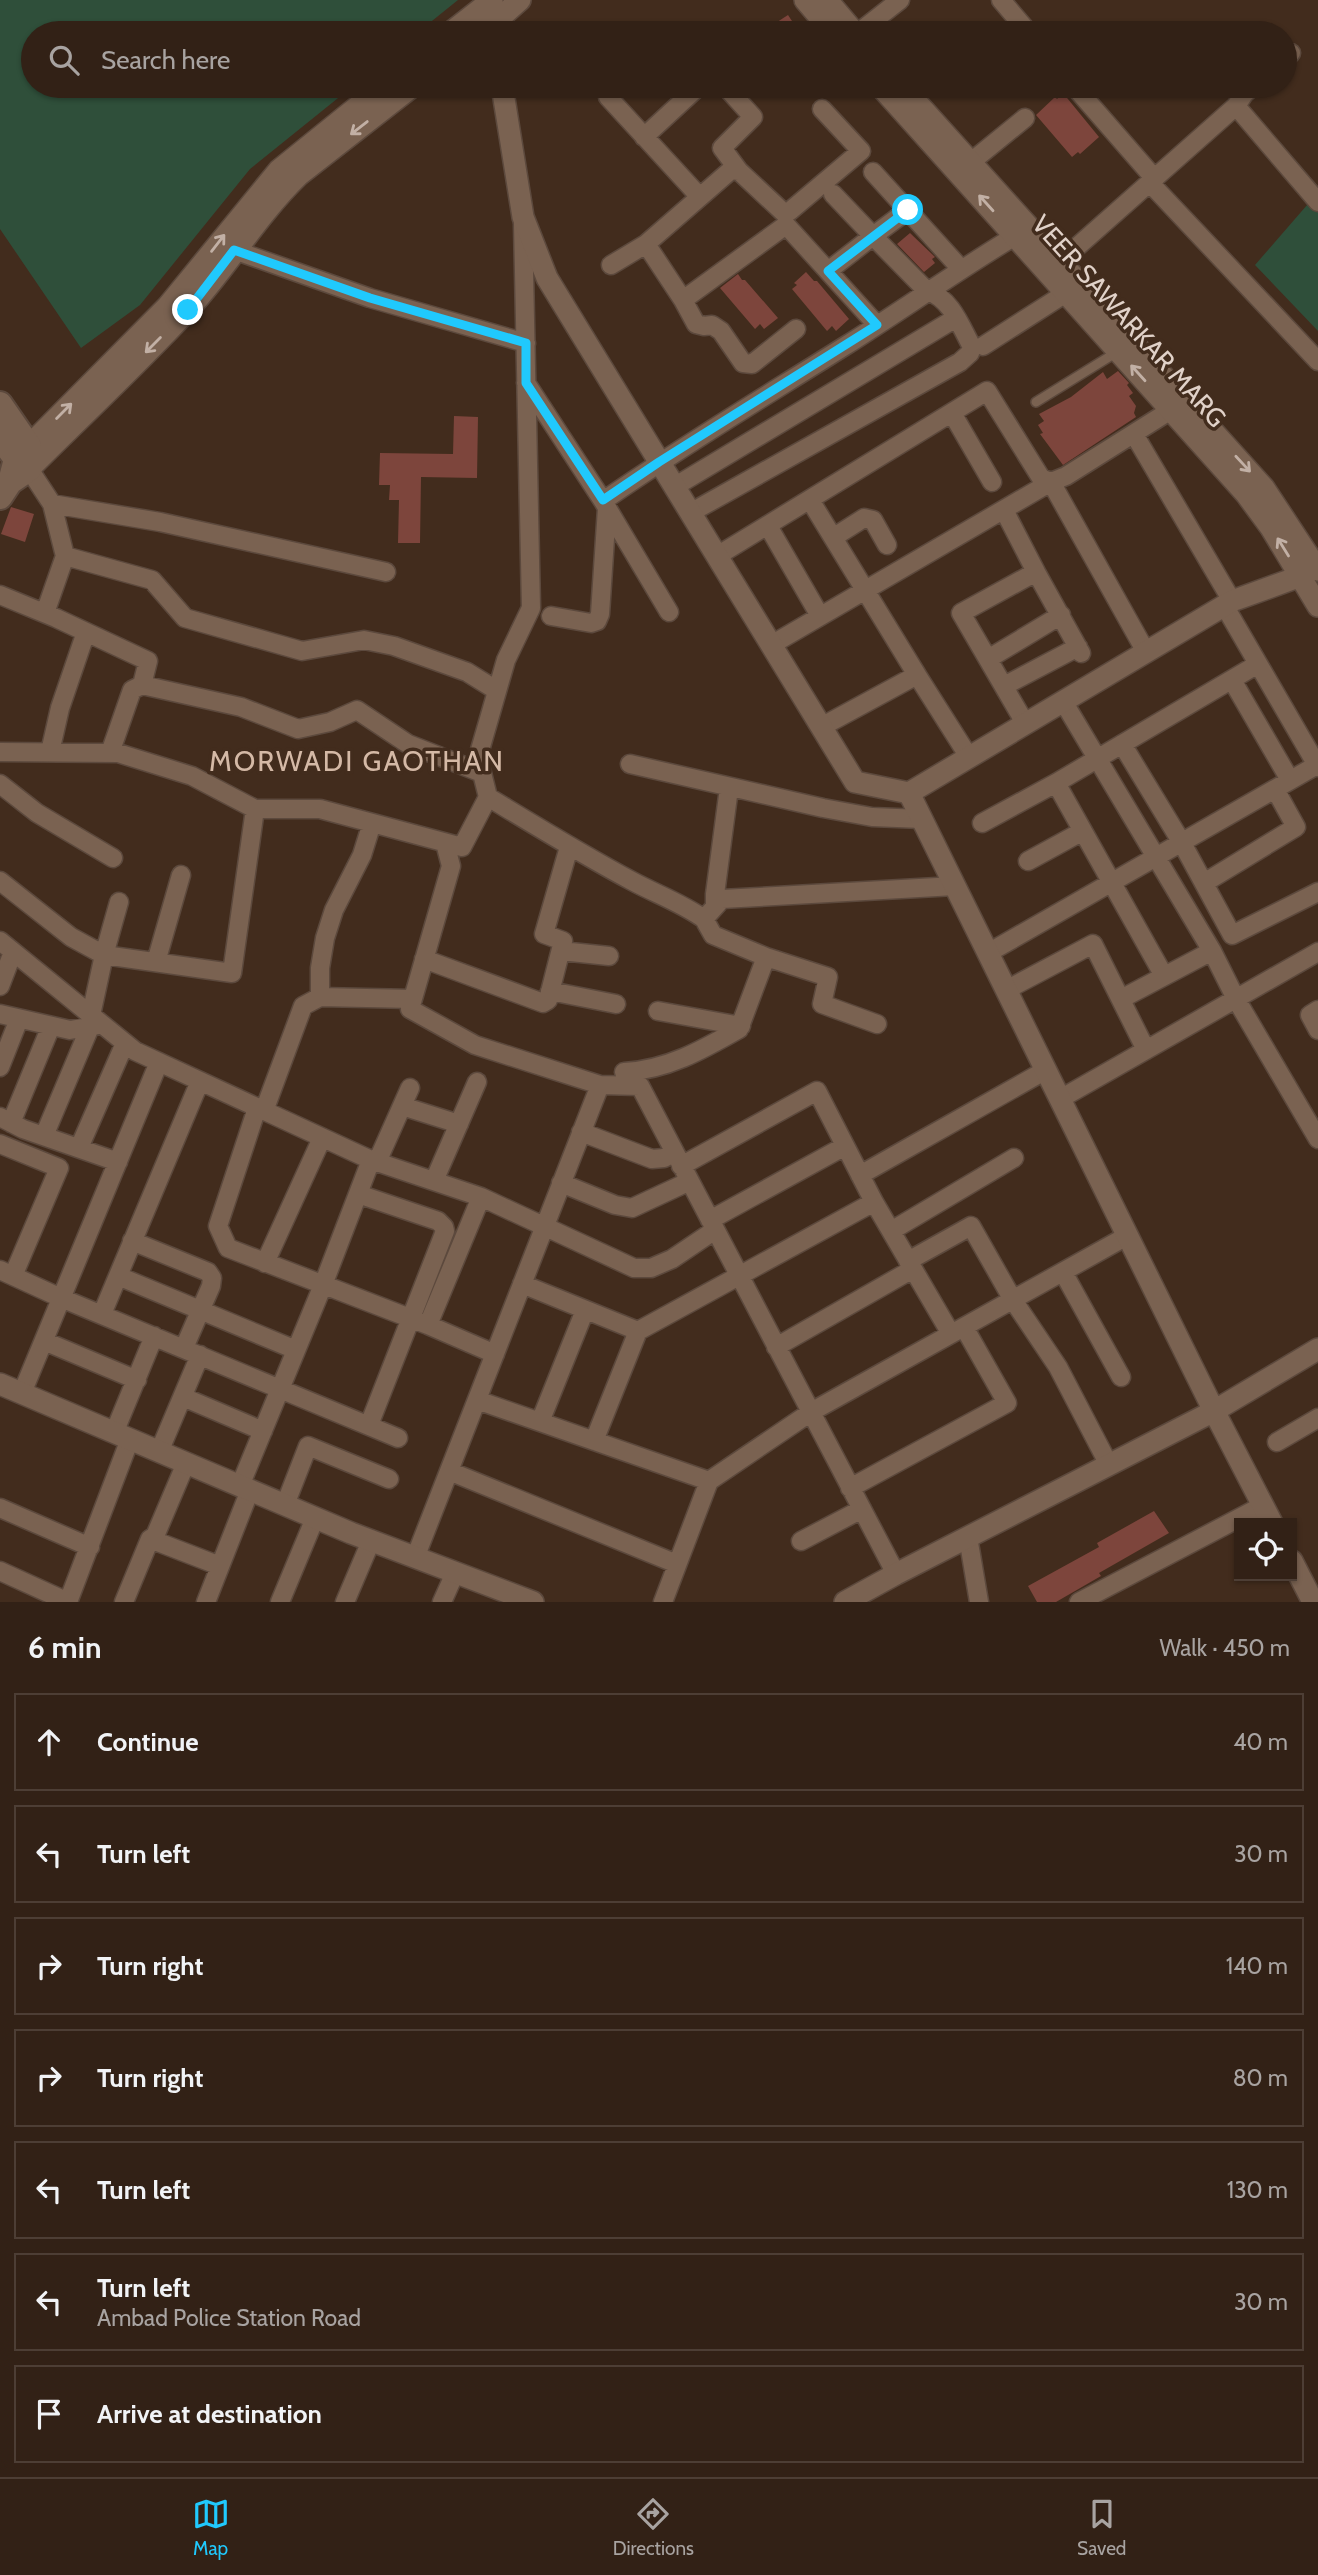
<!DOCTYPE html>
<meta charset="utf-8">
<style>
body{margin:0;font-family:Cabin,sans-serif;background:#3d2e23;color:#f1f3f6}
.controls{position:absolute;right:21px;bottom:21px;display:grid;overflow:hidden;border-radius:0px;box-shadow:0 2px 5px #0004}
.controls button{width:63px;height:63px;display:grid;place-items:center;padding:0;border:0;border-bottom:2px solid #4d3e35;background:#322116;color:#f1f3f6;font:35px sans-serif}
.stop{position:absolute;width:21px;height:21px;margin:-16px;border:5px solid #20c9fd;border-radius:50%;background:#fff}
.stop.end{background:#20c9fd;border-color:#fff;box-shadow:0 2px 7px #0008}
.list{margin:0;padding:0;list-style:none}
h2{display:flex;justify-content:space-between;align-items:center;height:91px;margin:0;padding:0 28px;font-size:30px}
h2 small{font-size:23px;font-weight:400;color:#a8a3a1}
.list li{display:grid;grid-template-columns:46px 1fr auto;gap:21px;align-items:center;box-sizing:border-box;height:98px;margin:0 14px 14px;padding:0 14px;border:2px solid #4d3e35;border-radius:0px}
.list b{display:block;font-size:26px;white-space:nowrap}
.list p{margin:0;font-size:23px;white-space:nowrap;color:#a8a3a1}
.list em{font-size:23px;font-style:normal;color:#a8a3a1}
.icon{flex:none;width:38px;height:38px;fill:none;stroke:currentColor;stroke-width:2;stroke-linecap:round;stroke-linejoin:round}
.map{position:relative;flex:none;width:1318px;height:1602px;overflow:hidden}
.search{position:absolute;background:#322116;box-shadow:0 2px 5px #0004;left:21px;right:21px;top:21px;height:77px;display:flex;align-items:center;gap:18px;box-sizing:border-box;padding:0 24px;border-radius:38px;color:#a8a3a1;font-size:26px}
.sheet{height:875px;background:#322116}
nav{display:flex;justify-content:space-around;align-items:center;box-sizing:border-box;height:98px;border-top:2px solid #4d3e35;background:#322116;font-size:19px;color:#a8a3a1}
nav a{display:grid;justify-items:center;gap:4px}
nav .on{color:#20c9fd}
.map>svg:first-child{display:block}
</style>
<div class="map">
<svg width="1318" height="1602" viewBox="0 0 1318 1602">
<rect width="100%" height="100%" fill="#422c1d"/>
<path fill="#2f4f3a" d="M0 0H458L417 33H33V86H353L250 169 140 305 81 348 0 229Z
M1314 197 1318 203V331L1255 265Z"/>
<path fill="#7d453c" d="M788 15 800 33H760Z
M1063 93 1099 137 1080 154 1078 152 1072 157 1036 115 1055 97 1057 99Z
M910 233 935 257 932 259 935 263 924 272 897 244Z
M806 272 814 281H817L849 319 836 331 832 326 827 331 792 289 797 285 794 283Z
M738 274 742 280H745L778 318 764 329 760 324 755 329 720 288Z
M1118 371 1129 383 1127 385 1133 393 1129 396 1136 406 1134 413 1136 417 1063 465 1040 434 1043 433 1038 425 1044 421 1039 414 1071 397 1103 372 1107 379Z
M454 416 478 417 477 478 421 477 420 543H398L399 500H389L390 485H379L380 453 453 454Z
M11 507 34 514 25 542 1 534Z
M1154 1511 1169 1533 1099 1573 1101 1576 1056 1602H1037L1028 1586 1099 1547 1097 1543Z"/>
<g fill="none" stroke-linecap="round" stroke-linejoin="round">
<g stroke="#5c493d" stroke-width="12">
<path id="service" d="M1036 402 1117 352"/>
</g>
<g stroke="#5c493d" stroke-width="21">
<path id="minor" d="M1001 0 1029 33
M858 33 900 0
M1285 59 1291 53
M620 86 608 97 699 196
M725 86 753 117 722 148 739 171
M1074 86 1155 179
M1236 106 1318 202
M644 137 699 86
M971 162 1025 118
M873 172 961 269
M1150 183 1318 361
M523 224 531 608 506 660 478 757 488 797C536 826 583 855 632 881 656 894 682 903 704 919L722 899 955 886
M646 244 731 170 739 171 784 213 790 211 861 151 822 109
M234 250 370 298 526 343
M611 265 646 244 683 300
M1052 269 1236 106 1244 94 1253 86
M828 271 873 236 833 194
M796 329 752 364 743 363 721 331 712 325 704 326 696 324 683 300 786 225 877 325
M983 346 1066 293
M526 383 603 501 669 612
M952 413 992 482
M1134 434 1232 601
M29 469 52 504 65 556 152 580 185 618 302 651 364 640 394 646 467 672 496 690
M674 487 956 318
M810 500 917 675
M603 501C682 446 764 397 845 346 902 310 957 271 1015 236
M52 504 160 522 386 572
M1004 510 1036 572 961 613 1025 723
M690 513 960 362 970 353 972 347C961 327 951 298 927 291L873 236 908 210
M768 526 820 616
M834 537 864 518 873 520 887 545
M717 556 987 391 1041 478 1051 482 1066 476 1171 410
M1036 572 1081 653
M0 595 56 618 148 661 142 685 241 707 298 729 330 722 357 710 408 744 482 773
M1224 605 1318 767
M45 613 65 556
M551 616 591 623 597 621 600 614 607 508
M771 645 1051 482 1146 652
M988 659 1061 615
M1232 680 1290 780
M1004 686 1078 647
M1063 701 1212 951 1236 999 1318 1139
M821 727 917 675 969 757
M1122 744 1182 843 1232 935 1318 892
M0 752 118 753 192 776 255 809H320L462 847 488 797
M50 752 60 708 86 632
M110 753 132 690 142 685
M630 764 823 808 872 817 922 819
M1056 783 1164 976
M0 784 37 813 113 858
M982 823 1056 783 1258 664
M445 843 451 866 410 1009 475 1045 600 1085
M1028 861 1083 831
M0 881 71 937 104 955 119 902
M1204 883 1296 827 1275 789
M715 906V894L729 788
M0 941 135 1051 371 1160 481 1197 634 1268H651L672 1259 715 1230
M561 951 609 956
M988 953 1317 765
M766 957 828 977 822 1004 877 1024
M424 959 543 1003 548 1000 563 941 544 934 569 847
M156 962 181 875
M0 986 13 952
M1006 990 1093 944 1146 1050
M550 991 616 1004
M320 997V968L325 938 334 910 362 855 372 823
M1121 999 1212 951
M1318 1010 1310 1015 1318 1030
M658 1011 741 1026
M0 1014 70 1030 99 1025
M91 1015 104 955 232 973 255 809
M0 1067 19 1019
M624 1072C667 1070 702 1050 739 1029L766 957 713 935 704 919
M1060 1099 1318 952
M402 1106 459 1124
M257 1108 218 1226 228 1248 428 1325 495 1354
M264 1111 303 1006 320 997 413 999
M0 1117 23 1129 118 1162
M11 1123 51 1026
M581 1132 652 1159 664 1158 674 1152
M44 1136 90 1027
M0 1144 59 1168 13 1276
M79 1148 125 1043
M377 1162 410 1088
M681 1166 817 1091 874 1202
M860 1175 1046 1070
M434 1181 477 1082
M561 1183 615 1205 632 1208 690 1181
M358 1194 438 1221 444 1227 445 1231 369 1425
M710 1220 845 1146
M891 1231 1014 1158
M132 1241 208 1272 212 1278 211 1286 184 1348
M908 1261 971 1226 1013 1300 1058 1367 1109 1465
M265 1263 322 1138
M0 1270 61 1298 398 1438
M1063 1272 1121 1377
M118 1276 296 1350
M522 1284 638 1331 874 1202 951 1334
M102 1314 200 1081
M428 1325 481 1197
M44 1341 137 1380
M776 1347 913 1269
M22 1393 159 1062
M183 1397 263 1431
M477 1400 709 1481 663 1602
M540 1422 585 1310
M114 1433 154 1336
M594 1441 638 1331
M1277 1442 1318 1418
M159 1452 200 1355
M449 1471 677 1564
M709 1481 811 1412 1127 1236
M240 1486 323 1285 371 1160
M850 1488 1007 1403 964 1327
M285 1505 308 1446 389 1479
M0 1508 90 1547
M968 1537 979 1602
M150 1539 220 1566
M801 1541 862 1509
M415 1558 600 1085 640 1086 896 1574
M0 1571 68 1602
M68 1602 130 1439
M124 1602 150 1539 155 1536 186 1463
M206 1602 250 1490
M280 1602 315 1518
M345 1602 371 1541
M442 1602 455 1573
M1079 1602 1262 1506"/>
</g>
<g stroke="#5c493d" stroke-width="24">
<path id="tertiary" d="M805 0 833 33
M827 0 855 33
M450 33 492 0
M483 33 520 0
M383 86 279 170 167 307 16 459 29 469C82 416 137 365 187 311 227 268 255 218 299 175L413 86
M502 86 523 217 547 278 855 782 909 793 1232 601 1301 576 1318 565
M880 86 1246 494 1271 528 1318 606
M902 86 1264 488 1318 570
M909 793 1214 1411 1272 1523
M0 1384 351 1533 533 1602
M1292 1561 1313 1602
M845 1602 896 1574 1214 1411 1318 1349"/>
</g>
<g stroke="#5c493d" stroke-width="28">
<path id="secondary" d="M0 404 29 446V469L10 482
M0 437 16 459 10 482 0 497"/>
</g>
<use href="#service" stroke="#7a6251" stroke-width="9"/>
<use href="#minor" stroke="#7a6251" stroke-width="18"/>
<use href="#tertiary" stroke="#7a6251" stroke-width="21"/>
<use href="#secondary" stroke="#7a6251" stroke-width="24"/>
</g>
<defs><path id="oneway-shaft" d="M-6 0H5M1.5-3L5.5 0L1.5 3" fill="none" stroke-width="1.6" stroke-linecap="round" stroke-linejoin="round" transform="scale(1.75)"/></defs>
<g stroke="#c2b0a5">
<use href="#oneway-shaft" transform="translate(359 128) rotate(142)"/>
<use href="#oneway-shaft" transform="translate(986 203) rotate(-132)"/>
<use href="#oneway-shaft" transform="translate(218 243) rotate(-52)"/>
<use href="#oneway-shaft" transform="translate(153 345) rotate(135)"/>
<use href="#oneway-shaft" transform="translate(1138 373) rotate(-132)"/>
<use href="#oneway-shaft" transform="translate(64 411) rotate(-45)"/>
<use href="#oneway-shaft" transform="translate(1243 464) rotate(47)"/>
<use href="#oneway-shaft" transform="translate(1283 547) rotate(-122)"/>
</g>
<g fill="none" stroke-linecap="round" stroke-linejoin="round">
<path stroke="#20c9fd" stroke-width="9" d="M188 310 234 250 370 298 526 343V383L603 500 659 462 877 325 828 271 908 210"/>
</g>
<g text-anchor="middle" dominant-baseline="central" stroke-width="7" stroke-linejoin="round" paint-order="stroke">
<g font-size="26" fill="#e1d2c9" stroke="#422c1d">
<text transform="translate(1129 321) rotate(48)">VEER SAWARKAR MARG</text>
</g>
<g font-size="28" letter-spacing="2" fill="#d4b9a6" stroke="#422c1d">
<text x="357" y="761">MORWADI GAOTHAN</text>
</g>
</g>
</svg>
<div class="controls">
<button><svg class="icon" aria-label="locate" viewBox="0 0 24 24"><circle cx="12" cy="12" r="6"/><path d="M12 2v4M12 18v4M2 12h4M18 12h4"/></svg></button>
</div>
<div class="stop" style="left:908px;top:210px"></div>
<div class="stop end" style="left:188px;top:310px"></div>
<div class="search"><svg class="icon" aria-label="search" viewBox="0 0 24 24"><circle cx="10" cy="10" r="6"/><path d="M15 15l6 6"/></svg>Search here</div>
</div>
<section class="sheet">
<h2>6 min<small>Walk · 450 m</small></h2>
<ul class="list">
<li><svg class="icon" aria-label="ahead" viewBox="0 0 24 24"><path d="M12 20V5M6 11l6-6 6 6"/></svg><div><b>Continue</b></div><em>40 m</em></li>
<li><svg class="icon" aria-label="left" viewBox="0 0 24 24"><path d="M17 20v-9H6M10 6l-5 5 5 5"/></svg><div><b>Turn left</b></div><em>30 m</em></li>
<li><svg class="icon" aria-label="right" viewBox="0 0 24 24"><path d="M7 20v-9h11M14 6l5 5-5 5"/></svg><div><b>Turn right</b></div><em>140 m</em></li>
<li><svg class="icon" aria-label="right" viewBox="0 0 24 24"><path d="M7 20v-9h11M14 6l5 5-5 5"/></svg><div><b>Turn right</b></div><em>80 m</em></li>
<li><svg class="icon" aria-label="left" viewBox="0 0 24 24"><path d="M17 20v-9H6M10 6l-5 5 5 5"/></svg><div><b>Turn left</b></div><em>130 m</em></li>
<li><svg class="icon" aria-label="left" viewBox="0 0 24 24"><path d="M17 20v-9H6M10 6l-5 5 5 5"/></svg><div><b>Turn left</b><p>Ambad Police Station Road</p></div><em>30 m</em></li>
<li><svg class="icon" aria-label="arrive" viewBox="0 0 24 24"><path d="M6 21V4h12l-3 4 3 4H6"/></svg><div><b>Arrive at destination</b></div></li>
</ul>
</section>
<nav>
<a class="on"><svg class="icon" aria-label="map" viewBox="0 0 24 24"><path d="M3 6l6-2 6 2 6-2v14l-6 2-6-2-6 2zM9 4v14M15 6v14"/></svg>Map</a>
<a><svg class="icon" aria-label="directions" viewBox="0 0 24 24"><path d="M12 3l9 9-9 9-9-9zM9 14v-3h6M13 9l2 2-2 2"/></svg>Directions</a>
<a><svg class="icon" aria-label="saved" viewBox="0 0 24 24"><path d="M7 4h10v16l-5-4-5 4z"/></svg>Saved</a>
</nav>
